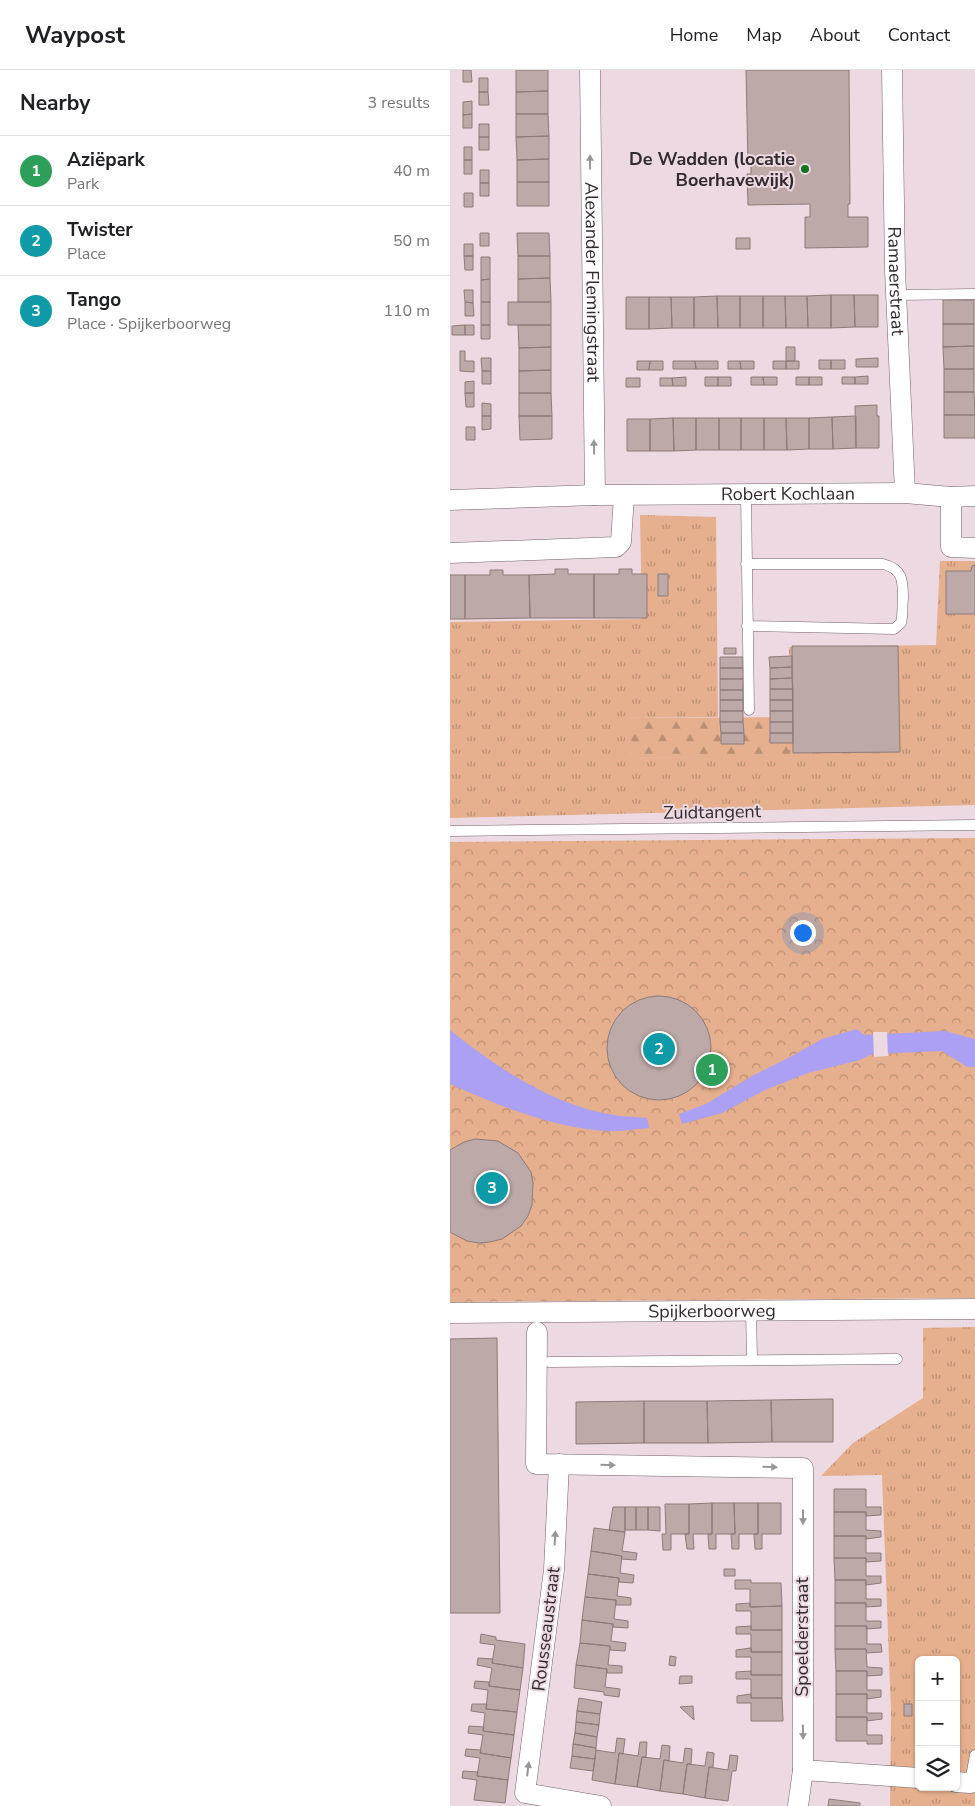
<!DOCTYPE html>
<meta charset="utf-8">
<style>
body{margin:0;font-family:"Nunito Sans",sans-serif;background:#f6f6f6;color:#202124}
.controls{position:absolute;right:15px;bottom:15px;display:grid;overflow:hidden;border-radius:8px;box-shadow:0 1px 4px #0004}
.controls button{width:45px;height:45px;display:grid;place-items:center;padding:0;border:0;border-bottom:1px solid #e0e0e0;background:#fff;color:#202124;font:25px sans-serif}
.you{position:absolute;left:352px;top:862px;width:18px;height:18px;margin:-12px;border:4px solid #fff;border-radius:50%;background:#1a73e8;box-shadow:0 0 0 8px #1a73e833}
.badge{display:grid;place-items:center;width:32px;height:32px;border-radius:50%;background:#ea580c;color:#fff;font-size:16px;font-weight:700}
.pin{position:absolute;translate:-50% -50%;border:2px solid #fff;box-shadow:0 1px 5px #0006}
.list{margin:0;padding:0;list-style:none}
h2{display:flex;justify-content:space-between;align-items:center;height:65px;margin:0;padding:0 20px;font-size:21px}
h2 small{font-size:16px;font-weight:400;color:#757577}
.list li{display:grid;grid-template-columns:32px 1fr auto;gap:15px;align-items:center;box-sizing:border-box;height:70px;padding:0 20px;border-top:1px solid #e0e0e0}
.list b{display:block;font-size:19px;white-space:nowrap}
.list p{margin:0;font-size:16px;white-space:nowrap;color:#757577}
.list em{font-size:16px;font-style:normal;color:#757577}
.icon{flex:none;width:28px;height:28px;fill:none;stroke:currentColor;stroke-width:2;stroke-linecap:round;stroke-linejoin:round}
.map{position:relative;flex:none;width:525px;height:1736px;overflow:hidden}
header{display:flex;align-items:center;gap:30px;box-sizing:border-box;height:70px;padding:0 25px;background:#fff;border-bottom:1px solid #e0e0e0}
header strong{font-size:24px}
nav{display:flex;gap:28px;margin-inline-start:auto;font-size:18px}
main{display:flex}
aside{flex:1;background:#fff}
.map>svg:first-child{display:block}
</style>
<header>
<strong>Waypost</strong>
<nav><a>Home</a><a>Map</a><a>About</a><a>Contact</a></nav>
</header>
<main>
<aside>
<h2>Nearby<small>3 results</small></h2>
<ul class="list">
<li><span class="badge" style="background:#2e9e5b">1</span><div><b>Aziëpark</b><p>Park</p></div><em>40 m</em></li>
<li><span class="badge" style="background:#0f9aa8">2</span><div><b>Twister</b><p>Place</p></div><em>50 m</em></li>
<li><span class="badge" style="background:#0f9aa8">3</span><div><b>Tango</b><p>Place · Spijkerboorweg</p></div><em>110 m</em></li>
</ul>
</aside>
<div class="map">
<svg width="525" height="1736" viewBox="0 0 525 1736">
<defs>
<pattern id="grass-tufts" width="24" height="20" patternUnits="userSpaceOnUse" patternTransform="scale(1.25)"><rect width="24" height="20" fill="#e6af8d"/><path d="M3 7l-1-3M5 7V3M7 7l1-3M15 17l-1-3M17 17v-4M19 17l1-3" fill="none" stroke="#bb8f74"/></pattern>
<pattern id="forest-firs" width="22" height="20" patternUnits="userSpaceOnUse" patternTransform="scale(1.25)"><rect width="22" height="20" fill="#e6af8d"/><path d="M5 1l3.5 6h-7zM16 11l3.5 6h-7z" fill="#bb8f74"/></pattern>
<pattern id="park-crowns" width="20" height="18" patternUnits="userSpaceOnUse" patternTransform="scale(1.25)"><rect width="20" height="18" fill="#e6af8d"/><path d="M2 6a3 3 0 1 1 6 0M12 15a3 3 0 1 1 6 0" fill="none" stroke="#bb8f74"/></pattern>
</defs>
<rect width="100%" height="100%" fill="#ecd9e1"/>
<path fill="url(#grass-tufts)" fill-rule="evenodd" d="M190 445 266 447 268 647 175 648V688L339 686V577L486 575 490 491H525V735L0 748V552L192 549Z
M525 1257V1736H440L441 1642 432 1405 371 1406 403 1373 473 1328V1258ZM469 1590H506V1717H469Z"/>
<path fill="url(#forest-firs)" d="M339 647V687L175 688V648Z"/>
<path fill="url(#park-crowns)" d="M525 768V1228L0 1232V772Z"/>
<path fill="#aba0f3" d="M407 959 414 965 495 961 525 969V997H517L492 981 422 984 410 990 358 1003 315 1020 272 1043 232 1054 229 1044 256 1034 302 1006 342 986 372 969Z
M0 960C48 999 107 1038 170 1046 179 1047 188 1047 197 1048L199 1058C185 1059 171 1062 157 1061 102 1058 50 1036 0 1014Z"/>
<path fill="#ecd9e1" d="M423 962H437L438 986 424 987Z"/>
<path fill="#bda9a8" stroke="#8d7a79" d="M13 0H21L22 12H13Z
M66 0H98V21L66 22Z
M296 0H399L400 134H398V147H418V177L355 178V147H360V134L298 135 297 104H301V94L298 95Z
M29 8H38V22H29Z
M98 21V44H66V22Z
M29 22H38L39 35H29Z
M22 31V44L13 45V32Z
M22 44V58H13V45Z
M66 44H98L99 66 66 67Z
M29 54H39V67H29Z
M99 66V89L67 90 66 67Z
M29 67H39V80H29Z
M14 77H22V90H14Z
M99 89V112H67V90Z
M14 90H22V104H14Z
M30 100H39V113H30Z
M67 112H99V136H67Z
M30 113H39V126H30Z
M14 123H23V137H14Z
M30 163H39V176H30Z
M67 163H99L100 186H68Z
M286 168H300V179H286Z
M14 174H23V186H14Z
M14 186H23V200H15Z
M68 186H100V208L68 209Z
M31 187H40V209L31 210Z
M100 208 101 232H68V209Z
M40 209V232H31V210Z
M14 220H23V233L15 232Z
M381 225H404L405 257 381 258Z
M381 225V258H358L357 226Z
M404 225H428V257H405Z
M267 226 268 258H244V227Z
M267 226H290V258H268Z
M290 226H313V258H290Z
M313 226H335L336 258H313Z
M335 226H357L358 258H336Z
M176 227H199V259H176Z
M199 227H221L222 258 199 259Z
M221 227H244V258H222Z
M493 230H524V254H493Z
M15 232 23 233 24 246H15Z
M31 232H40V255H31Z
M58 232H101V255H58Z
M493 254H524V276L493 277Z
M15 255H24V265H15Z
M15 255V265H2V256Z
M31 255H40V269H31Z
M68 255H101V277L69 278Z
M524 276V299H494L493 277Z
M101 277V300L69 301V278Z
M336 277H345V291H336Z
M10 281H15V291H24V302L10 301Z
M31 288H41V301H32Z
M428 288V297H406V289Z
M369 290H381V299H369Z
M381 290H395V299H381Z
M187 291H200L199 300H187Z
M200 291H213V300H199Z
M223 291H245L246 299H223Z
M245 291H268V299H246Z
M278 291H290L291 299H278Z
M290 291H304V299H291Z
M323 291H336V299H323Z
M336 291H349V299H336Z
M494 299H524V322H494Z
M101 300V323H69V301Z
M32 301H41V314H32Z
M418 306V314H405V307Z
M236 307V316H223L222 308Z
M255 307H268V316H255Z
M268 307H281V316H268Z
M301 307H313L314 315H301Z
M313 307H327V315H314Z
M346 307H359V315H346Z
M359 307H372V315H359Z
M392 307H405V314H392Z
M176 308H190V317H176Z
M210 308H222L223 316H210Z
M24 311V323H15V312Z
M494 322H524L525 345H494Z
M15 323H24V337H16Z
M69 323H101L102 346H69Z
M32 333 41 334V346H32Z
M427 335V346H429V378H406L405 336Z
M494 345H525V368H494Z
M32 346H41V359L32 360Z
M69 346H102V369L70 370Z
M406 346V378L383 379 382 347Z
M382 347 383 379H359V348Z
M223 348H246V380L224 381Z
M223 348 224 381H200V349Z
M246 348H269V380H246Z
M269 348H291V380H269Z
M291 348H314V380H291Z
M314 348H336L337 380H314Z
M336 348H359V379L337 380Z
M177 349H200V381H177Z
M16 357H25V370H16Z
M525 495V544H496V501H521L522 496Z
M105 499H118V504H144V548H80L79 505 105 504Z
M169 499H182V504H197V548H144V504H169Z
M40 500H53V505H79L80 548 15 549V505H40Z
M208 504H218V526H208Z
M0 505H15V549H0Z
M342 576H448L450 682 343 683Z
M274 578H286V584H274Z
M342 586V597L320 598 319 587Z
M270 587H293V598H270Z
M342 597V608L320 609V598Z
M270 598H293V609H270Z
M342 608 343 619H320V609Z
M270 609H293V620H270Z
M320 619H343V630H320Z
M270 620H293V630H270Z
M270 630H293V641H270Z
M320 630H343V641H320Z
M270 641H293V652H270Z
M320 641H343V652H320Z
M270 652H293L294 663H271Z
M320 652H343V663H320Z
M271 663H294V674H271Z
M320 663H343V673H320Z
M157 978a52 52 0 1 1 104 0a52 52 0 1 1-104 0Z
M25 1069 48 1071 68 1083 81 1102 83 1113 82 1135 78 1146 71 1156 52 1169 40 1172 29 1173 17 1171 0 1162V1080L14 1072Z
M47 1268 50 1543H0V1269Z
M383 1329V1372H322L321 1330Z
M321 1330 322 1372 258 1373 257 1331Z
M194 1331V1373L126 1374V1332Z
M194 1331H257L258 1373H194Z
M384 1419H416V1437H431V1445L416 1446V1442H384Z
M262 1433H284L285 1464H266V1479H259L258 1464H262Z
M262 1433V1464H243L244 1479H237L235 1464H239V1434Z
M284 1433H308V1464H289V1479H282L281 1464H285Z
M308 1433H331V1464H312V1479H305L304 1464H308Z
M215 1434H239V1464H221V1480H213L212 1464H216Z
M163 1437H175V1462L159 1460Z
M175 1437H186V1460H175Z
M186 1437H198V1460H186Z
M198 1437H210V1461L198 1460Z
M384 1442H416V1460L431 1461V1467L416 1469V1466H384Z
M144 1458 175 1462 172 1481 187 1483 186 1490 171 1489 172 1486 141 1481Z
M384 1466H416V1483H431V1491L416 1492V1488H384Z
M141 1481 172 1486 170 1503 184 1505 183 1513 169 1512V1508L138 1504Z
M384 1488H416V1506H431V1513L416 1515V1510H385Z
M274 1499H285V1506H274Z
M138 1504 169 1508 167 1526 181 1528V1535H166V1530L135 1527Z
M285 1510H301V1513H331L332 1536 300 1537V1519H285Z
M385 1510H416V1529H431V1536L416 1537V1533H385Z
M135 1527 166 1530 164 1549 178 1551V1558L163 1557V1554L132 1550Z
M300 1533V1537L332 1536V1560H301V1541H286V1534Z
M385 1533H416V1551H431V1558L416 1559 417 1556H385Z
M132 1550 163 1554 161 1571 176 1573 175 1581 160 1580V1576L130 1573Z
M301 1556V1560H332V1582H301V1564H286V1557Z
M385 1556H417V1574H431L432 1582 417 1583 416 1579H385Z
M31 1564 46 1567V1570L75 1574 73 1598 42 1593 45 1575 30 1573Z
M130 1573 160 1576 158 1595 172 1596V1603H157V1599L126 1595Z
M301 1578V1582H332V1605H301V1587H286V1580Z
M385 1579H416L417 1597 432 1598V1605L417 1606V1601H386Z
M220 1586 226 1587 225 1596 219 1595Z
M28 1588 43 1589 42 1593 73 1598 70 1620 39 1616 42 1598 27 1595Z
M126 1595 157 1599 155 1617 170 1619 169 1627 154 1625V1622L124 1618Z
M301 1601V1605H332V1628H301V1609H286V1602Z
M386 1601H417V1620H431V1627L417 1629V1624H386Z
M230 1606H242V1613L229 1614Z
M25 1611 39 1612V1616L70 1620 67 1642 36 1639 38 1620 24 1618Z
M301 1624V1628H332L333 1651H301V1633H287V1626Z
M386 1624H417V1643H432V1649L417 1651V1647H386Z
M129 1628 152 1632 150 1644 127 1641Z
M22 1634H37L36 1639 67 1642 64 1665 33 1661 35 1643 21 1641Z
M454 1634H462V1646H454Z
M243 1636 244 1650 230 1637Z
M127 1641 150 1644 149 1655 126 1652Z
M386 1647H417V1665H432V1674H417V1671H386Z
M126 1652 149 1655 147 1667 125 1663Z
M19 1656 34 1657 33 1661 64 1665 61 1688 30 1683 33 1665 18 1663Z
M125 1663 147 1667 146 1678 123 1674Z
M167 1668 175 1669 173 1684 169 1683 165 1714 142 1710 146 1680 165 1683Z
M190 1672H197L196 1687H192L187 1717 165 1714 169 1683 188 1686Z
M123 1674 146 1678 145 1689 122 1686Z
M212 1675 220 1676 219 1691 214 1690 210 1721 187 1717 192 1687 210 1689Z
M235 1678 242 1679 241 1694H237L233 1724 210 1721 214 1690 233 1693Z
M16 1679 31 1680 30 1683 61 1688 58 1710 27 1706 30 1688 15 1686Z
M257 1682 264 1683 263 1697H259L255 1728 233 1724 237 1694 255 1696Z
M280 1685 288 1686 286 1701H282L278 1731 255 1728 259 1697 278 1700Z
M122 1686 145 1689 143 1701 120 1698Z
M13 1701 28 1702 27 1706 58 1710 55 1733 24 1730 27 1710 12 1708Z
M379 1729 410 1733V1736H378Z"/>
<g fill="none" stroke-linecap="round" stroke-linejoin="round">
<g stroke="#736269" stroke-width="11">
<path id="service" d="M446 225 525 224
M296 425 299 640
M296 494H433C453 499 453 511 453 528 452 537 453 545 451 553L444 559 297 556
M0 761 525 755
M301 1241 302 1290
M99 1292 447 1289
M524 1713H520L525 1685"/>
</g>
<g stroke="#736269" stroke-width="21">
<g id="minor">
<path id="s1" d="M140 0 145 425"/>
<path id="s2" d="M442 0 445 200 455 423"/>
<path d="M501 427V477L525 478"/>
<path id="s3" d="M0 430 145 425 455 423 501 427 525 426"/>
<path d="M0 483 166 477 171 472 174 426"/>
<path id="s4" d="M0 1243 525 1239"/>
<path d="M87 1262 86 1394 353 1398V1700L348 1736"/>
<path d="M109 1394 104 1500 75 1723 151 1736"/>
<path d="M353 1700 469 1708"/>
<path d="M506 1712 520 1713"/>
</g>
</g>
<use href="#service" stroke="#fff" stroke-width="10"/>
<use href="#minor" stroke="#fff" stroke-width="20"/>
</g>
<defs><path id="oneway-solid" d="M-6-.8H1V-3.2L6.5 0L1 3.2V.8H-6Z" transform="scale(1.25)"/></defs>
<g fill="#989596">
<use href="#oneway-solid" transform="translate(140 92) rotate(-90)"/>
<use href="#oneway-solid" transform="translate(144 377) rotate(-91)"/>
<use href="#oneway-solid" transform="translate(158 1395) rotate(1)"/>
<use href="#oneway-solid" transform="translate(320 1397) rotate(1)"/>
<use href="#oneway-solid" transform="translate(353 1447) rotate(90)"/>
<use href="#oneway-solid" transform="translate(105 1468) rotate(-87)"/>
<use href="#oneway-solid" transform="translate(353 1662) rotate(89)"/>
<use href="#oneway-solid" transform="translate(78 1699) rotate(-83)"/>
</g>
<circle fill="#107222" stroke="#ecd9e1" stroke-width="2" cx="355" cy="99" r="5"/>
<g text-anchor="middle" dominant-baseline="central" stroke-width="4" stroke-linejoin="round" paint-order="stroke">
<g font-size="18" font-weight="bold" fill="#322b2e" stroke="#ecd9e1" text-anchor="end">
<text x="345" y="89">De Wadden (locatie<tspan x="345" dy="21">Boerhavewijk)</tspan></text>
</g>
<g font-size="18" fill="#322b2e" stroke="#ecd9e1">
<text stroke="none"><textPath href="#s2" startOffset="211">Ramaerstraat</textPath></text>
<text stroke="none"><textPath href="#s1" startOffset="212">Alexander Flemingstraat</textPath></text>
<text stroke="none"><textPath href="#s3" startOffset="338">Robert Kochlaan</textPath></text>
<text transform="translate(262 742) rotate(-1)">Zuidtangent</text>
<text stroke="none"><textPath href="#s4" startOffset="262">Spijkerboorweg</textPath></text>
<text transform="translate(96 1559) rotate(-83)">Rousseaustraat</text>
<text transform="translate(352 1567) rotate(-90)">Spoelderstraat</text>
</g>
</g>
</svg>
<div class="controls">
<button>+</button>
<button>−</button>
<button><svg class="icon" aria-label="layers" viewBox="0 0 24 24"><path d="M12 4l9 5-9 5-9-5zM3 14l9 5 9-5"/></svg></button>
</div>
<div class="you"></div>
<div class="pin badge" style="left:262px;top:1000px;background:#2e9e5b">1</div>
<div class="pin badge" style="left:209px;top:979px;background:#0f9aa8">2</div>
<div class="pin badge" style="left:42px;top:1118px;background:#0f9aa8">3</div>
</div>
</main>
